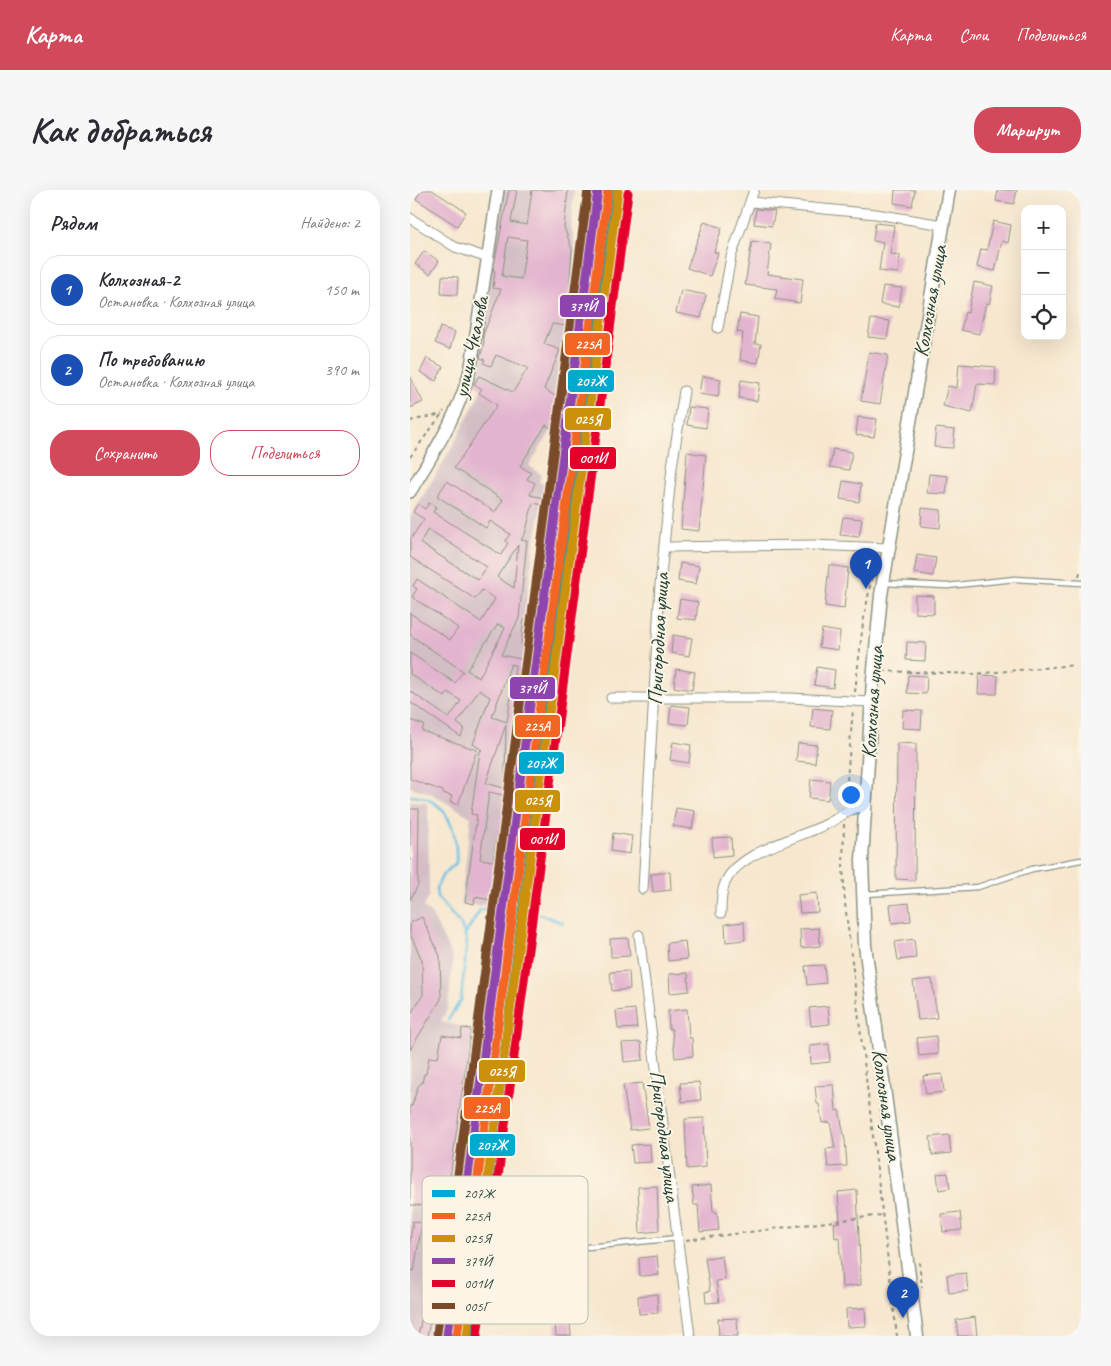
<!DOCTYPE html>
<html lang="ru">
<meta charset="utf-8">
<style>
body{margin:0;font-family:Caveat,sans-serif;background:#f7f7f7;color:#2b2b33}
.controls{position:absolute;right:15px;top:15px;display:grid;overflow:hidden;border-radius:10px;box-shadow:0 5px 20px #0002}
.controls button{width:45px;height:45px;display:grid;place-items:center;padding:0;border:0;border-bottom:1px solid #e1e1e2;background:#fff;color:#2b2b33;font:25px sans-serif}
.you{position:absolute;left:440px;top:604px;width:18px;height:18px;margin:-12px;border:4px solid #fff;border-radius:50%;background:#1a73e8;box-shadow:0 0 0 8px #1a73e833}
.badge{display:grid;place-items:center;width:32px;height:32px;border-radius:50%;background:#d1495b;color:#fff;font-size:16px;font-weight:700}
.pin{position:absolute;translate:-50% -41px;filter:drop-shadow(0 1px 2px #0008)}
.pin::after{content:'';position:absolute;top:26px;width:18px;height:15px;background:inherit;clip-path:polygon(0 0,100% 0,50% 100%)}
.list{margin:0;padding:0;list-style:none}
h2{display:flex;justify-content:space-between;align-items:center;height:65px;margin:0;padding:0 20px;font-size:21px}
h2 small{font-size:16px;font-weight:400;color:#7c7c81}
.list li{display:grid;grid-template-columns:32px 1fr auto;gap:15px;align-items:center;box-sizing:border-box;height:70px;margin:0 10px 10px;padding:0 10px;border:1px solid #e1e1e2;border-radius:20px}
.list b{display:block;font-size:19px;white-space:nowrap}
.list p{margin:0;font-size:16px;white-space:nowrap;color:#7c7c81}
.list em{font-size:16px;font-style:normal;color:#7c7c81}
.actions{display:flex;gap:10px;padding:15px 20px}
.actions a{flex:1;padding:11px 0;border:1px solid #d1495b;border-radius:20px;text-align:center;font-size:18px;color:#d1495b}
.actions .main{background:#d1495b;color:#fff}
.icon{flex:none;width:28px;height:28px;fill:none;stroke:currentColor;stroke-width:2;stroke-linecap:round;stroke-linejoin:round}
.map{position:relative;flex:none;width:671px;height:1146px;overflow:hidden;border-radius:20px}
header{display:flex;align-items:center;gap:30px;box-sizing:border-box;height:70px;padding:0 25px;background:#d1495b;color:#fff}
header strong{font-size:24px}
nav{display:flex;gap:28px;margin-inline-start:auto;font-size:18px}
.intro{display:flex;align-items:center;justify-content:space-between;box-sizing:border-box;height:120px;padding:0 30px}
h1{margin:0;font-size:35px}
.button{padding:12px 22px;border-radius:20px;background:#d1495b;color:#fff;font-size:18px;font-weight:700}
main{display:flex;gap:30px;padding:0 30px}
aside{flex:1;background:#fff;border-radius:20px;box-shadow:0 5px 20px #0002}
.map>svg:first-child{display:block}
</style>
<header>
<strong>Карта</strong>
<nav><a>Карта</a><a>Слои</a><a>Поделиться</a></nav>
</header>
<div class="intro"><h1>Как добраться</h1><a class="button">Маршрут</a></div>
<main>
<aside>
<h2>Рядом<small>Найдено: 2</small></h2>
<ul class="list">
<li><span class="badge" style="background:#1a4fb4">1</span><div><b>Колхозная-2</b><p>Остановка · Колхозная улица</p></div><em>150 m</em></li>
<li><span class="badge" style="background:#1a4fb4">2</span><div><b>По требованию</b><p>Остановка · Колхозная улица</p></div><em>390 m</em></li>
</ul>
<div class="actions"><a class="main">Сохранить</a><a>Поделиться</a></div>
</aside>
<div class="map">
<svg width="671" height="1146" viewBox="0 0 671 1146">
<rect width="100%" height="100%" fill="#fcf5e5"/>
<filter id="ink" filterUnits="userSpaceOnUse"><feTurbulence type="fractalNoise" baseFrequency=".02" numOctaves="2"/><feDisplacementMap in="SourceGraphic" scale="10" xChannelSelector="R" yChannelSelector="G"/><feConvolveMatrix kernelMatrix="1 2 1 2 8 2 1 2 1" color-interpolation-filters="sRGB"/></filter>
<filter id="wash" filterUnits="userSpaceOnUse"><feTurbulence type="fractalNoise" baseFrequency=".0096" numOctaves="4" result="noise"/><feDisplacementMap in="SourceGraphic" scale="20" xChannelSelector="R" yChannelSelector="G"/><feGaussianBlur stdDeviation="1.12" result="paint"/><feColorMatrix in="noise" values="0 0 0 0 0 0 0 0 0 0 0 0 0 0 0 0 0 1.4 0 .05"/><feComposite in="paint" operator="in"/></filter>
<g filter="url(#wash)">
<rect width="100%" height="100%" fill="#f7e7cf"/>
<path fill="#d2bec5" d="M92 0H164L161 37 166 62 159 139 148 197 165 208 148 243 142 239 119 276 131 284 129 292 140 297 135 319H131L124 354 115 425 126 427 106 540 105 586 87 712 68 716 51 714 61 627 20 603 0 597V328L45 252 72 199 64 194 69 186 68 167Z
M0 612 18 613 19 706 13 717 22 725 43 769 38 817 31 832 66 840 35 1057 26 1146H0Z"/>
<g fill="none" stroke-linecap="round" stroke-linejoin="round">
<path stroke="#66c2e4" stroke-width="2.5" d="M0 606C38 607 48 641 46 673L32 686 26 699 27 707 51 735 57 751 51 810 38 830
M119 720 153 733
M56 743 70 720 92 717"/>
</g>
<g id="blocks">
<path fill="#e3b4cf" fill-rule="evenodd" d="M11 0H22L56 22 47 36 6 9Z
M99 0H107L101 32 117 35 122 0H158L154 37 162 59 157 136 142 134 134 154 150 160 134 199 159 215 142 239 136 235 110 276 121 283 117 289 125 293 120 305 134 308 133 315 123 313 115 344 111 350 117 351 109 428 91 465 115 470 113 486 104 485 105 475 101 474 82 527 97 532 102 500 110 501 104 541 103 586 86 711 65 707 64 714 55 712 67 625 61 624 70 561 72 560 63 554 80 507 69 500 47 533 54 538 51 547 0 512V501L39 528 51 511 38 502 35 507 0 484V463L45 493 53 481 0 445V423L40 450 48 438 2 407 7 399 3 396 7 389 71 432 85 409 72 400 65 409 0 367V350L14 329 3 322 8 314 15 319 19 313 26 317 23 322 91 365 98 353 95 351 100 344 80 331 76 338 27 306 37 291 85 322 93 310 44 278 87 215 69 203 72 199 64 194 69 186 103 202 118 178 86 165 81 176 73 173 75 170 70 168 74 152 73 145 91 99 83 98 85 81 83 80ZM98 47 117 50 111 89 92 86ZM18 339 77 377 68 390 10 353ZM108 355 104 398 87 387ZM88 434 95 438 69 488 57 480ZM96 534 95 585 94 598 76 593ZM79 602 93 605 83 671 70 669Z
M485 0H505L502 16 484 13Z
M588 0H607L604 14 586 11Z
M346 19 365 21 362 36 344 34Z
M583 31 601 35 598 53 592 51 585 81 567 77 571 59 577 60Z
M294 32 312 38 304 62 308 63 300 86 277 78Z
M465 33 484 35 480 64 490 65 488 83 469 81 473 52 463 51Z
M342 51 361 54 357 84 393 89 390 113 365 109 367 99 335 95Z
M14 61 29 71 20 84 5 74Z
M32 86 48 87 47 105 31 104Z
M564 92 583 96 579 114 576 113 569 144 551 140 555 122 558 123Z
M473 96 492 98 489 117 470 114Z
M271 100 296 105 291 128 266 123Z
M330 124 348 127 345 154H351L348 173 330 170 333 143 327 142Z
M461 129 480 131 477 149 458 147Z
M30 137 45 142 40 159 25 153Z
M459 162 478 165 470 214 451 211Z
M17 168 33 177 26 191 10 182Z
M549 174 586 177 585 195 567 194 562 223 533 216 538 196 547 198Z
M0 186 13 212 0 218Z
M292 186 311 189 308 207 289 204Z
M331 190 350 193 347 211 329 208Z
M279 217 298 219 296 238 277 235Z
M448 227 467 229 464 247 446 245Z
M526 238 545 240 543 258 524 257Z
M423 259 442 262 439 280 420 277Z
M277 262 296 265 289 341 271 339Z
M519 284 538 286 536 304 517 303Z
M433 291 451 294 449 312 430 309Z
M512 318 531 320 530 338 511 336Z
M433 327 452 329 449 347 430 345Z
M507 365 526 368 523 386 504 383Z
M270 373 289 376 286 394 268 391Z
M419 375 438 378 434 419 415 416Z
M505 405 524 406V424L505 423Z
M270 409 288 412 286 430 267 428Z
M114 430 124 431 121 456 111 455Z
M412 439 430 442 428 460 409 457Z
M263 445 282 448 279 466 261 463Z
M497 452 516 453 515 471 496 470Z
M407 477 425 480 423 498 404 495Z
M266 479 285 482 282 500 264 497Z
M498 485 517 486 516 504 497 503Z
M569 485 588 486 587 504H568Z
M261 515 280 517 278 535 259 533Z
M403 518 422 520 420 539 401 537Z
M493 520 512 521 511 539 492 538Z
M0 530 14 535 12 541 67 560 48 615 40 612 42 606 33 603V601L0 589Z
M263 552 281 555 279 573 260 570Z
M388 553 407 555 405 573 386 571Z
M487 553 506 554 505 690 486 689Z
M401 589 420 591 418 610 399 608Z
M266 618 285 621 282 639 263 636Z
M0 619H9L8 695 0 710Z
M203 643 222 646 220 664 201 661Z
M321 647 322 665 303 667 302 648Z
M260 682 261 700 243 702 241 684Z
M407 703 408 722 390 723 388 705Z
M499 713 501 731 482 733 480 715Z
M12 727 30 766 31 809 0 860V825L13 805 12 770 0 744V733Z
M334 732 335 750 316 752 315 734Z
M409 738 410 756 391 758 390 739Z
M218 748 220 766 201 767 200 749Z
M504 749 506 768 488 770 485 752Z
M275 751 277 769 258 771 257 753Z
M414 775 416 793 397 795 395 776Z
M219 781 220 799 202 801 200 782Z
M278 783 279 801 260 803 259 784Z
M522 789 527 828 508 830 503 791Z
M418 816 420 834 401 836 399 818Z
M225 819 227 838 208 839 206 821Z
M277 819 279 848H282L283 866 265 868 262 839H259L258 821Z
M52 838 61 839 30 1059 27 1098 17 1146H8L18 1097 22 1035H25L27 1019H22V1016L0 1015V915L2 916 8 896 12 893 14 884H16L19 867 28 868 32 845 51 848Z
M526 846 528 864 509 866 507 848Z
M231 852 233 870 214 872 212 853Z
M419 854 420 872 401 874 400 856Z
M532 884 534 902 516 904 513 886Z
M289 892 291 910 272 912 270 893Z
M232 893 239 938 220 940 213 895Z
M424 895 426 921 429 920 435 950 437 976 418 977 416 959 425 958 420 932 412 933 409 914H407L405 896Z
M294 928 296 977 277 979 275 929Z
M539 945 541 963 522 965 520 947Z
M240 954 241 972 223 973 221 955Z
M538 983 540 998 529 1000 527 984Z
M301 995 303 1022H307L309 1040 290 1042 288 1015H284L282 997Z
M247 996 249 1041 230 1043 228 997Z
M447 1000 451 1095 432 1097 429 1047 425 1048 424 1033 430 1032 428 1002Z
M550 1022 552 1040 533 1042 531 1024Z
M3 1031 12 1033 4 1081 0 1080V1050Z
M247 1066 249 1085 230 1086 229 1068Z
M312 1066 315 1090 306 1091 309 1112 296 1113 295 1102 300 1101 295 1068Z
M556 1083 558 1101 539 1103 537 1085Z
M247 1104 248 1123 229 1124 228 1106Z
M455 1118 456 1136 437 1137 436 1119Z
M565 1127 567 1146H548L546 1130Z
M327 1128 328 1146H309L308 1129Z
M160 1133 161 1146H146L145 1134Z"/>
</g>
</g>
<g filter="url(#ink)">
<use href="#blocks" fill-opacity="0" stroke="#8b9282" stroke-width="1"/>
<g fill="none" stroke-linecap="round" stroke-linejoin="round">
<g stroke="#8b9282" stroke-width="7">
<path id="service" d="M474 393 537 396 605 389 671 393
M456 704 568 697 622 679 671 670
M178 1057 268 1048"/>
</g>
<g stroke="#8b9282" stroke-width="11">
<path id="minor" d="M341 12 466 24 533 35
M0 28 45 57 78 68
M308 138 321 67 344 0
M256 357 402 355 478 358
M201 508H379L461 512
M233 699 250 395 262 277 274 201
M311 723C311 715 311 705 314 696 324 662 390 648 417 634 431 627 439 618 455 615
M229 745 280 1146"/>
</g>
<g stroke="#8b9282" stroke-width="14">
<path id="tertiary" d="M0 302C24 262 50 223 61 176L88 0"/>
</g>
<g stroke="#8b9282" stroke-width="15">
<path id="secondary" d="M507 1146 455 755 452 670 463 490 471 405 539 0"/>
</g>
<path stroke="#8b9282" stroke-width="2" stroke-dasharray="4 4" stroke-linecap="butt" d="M0 231 32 224
M0 267 34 221
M669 386 671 379
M473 481 564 484 665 475
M445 502 453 433 463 381
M435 614 443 519
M434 634 433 678 435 713 487 1146
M276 1050 472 1025
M509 1072 512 1097
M484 1116H493"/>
<use href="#service" stroke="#fff" stroke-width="4.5"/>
<use href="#minor" stroke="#fff" stroke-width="9"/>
<use href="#tertiary" stroke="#fff" stroke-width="11"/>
<use href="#secondary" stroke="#fff" stroke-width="12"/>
<g stroke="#fcf5e5" stroke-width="12">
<path id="rail-1" d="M58 1146 171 263 207 0"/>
</g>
<g stroke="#fcf5e5" stroke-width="12">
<path id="rail-2" d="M47 1146 198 0"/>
</g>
<g stroke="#fcf5e5" stroke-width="12">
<path id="rail-3" d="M57 1146 208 1"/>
</g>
<g stroke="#fcf5e5" stroke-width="12">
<path id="rail-4" d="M37 1145 188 0"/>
</g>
<g stroke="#fcf5e5" stroke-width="12">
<path id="rail-5" d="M67 1146 218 3"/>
</g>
<g stroke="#fcf5e5" stroke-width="12">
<path id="rail-6" d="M27 1143 178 0"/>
</g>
<use href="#rail-1" stroke="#00a9ce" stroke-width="9"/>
<use href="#rail-2" stroke="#f26522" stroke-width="9"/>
<use href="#rail-3" stroke="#cc910a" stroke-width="9"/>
<use href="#rail-4" stroke="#8e44ad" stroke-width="9"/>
<use href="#rail-5" stroke="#e4002b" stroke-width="9"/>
<use href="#rail-6" stroke="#7a4b2a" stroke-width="9"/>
</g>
</g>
<g text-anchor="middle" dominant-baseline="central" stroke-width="4" stroke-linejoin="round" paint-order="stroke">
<g font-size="21" fill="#1f3d34" stroke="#fcf5e5">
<text transform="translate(520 111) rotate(-80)">Колхозная улица</text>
<text transform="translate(61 157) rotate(-78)">улица Чкалова</text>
<text transform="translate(248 449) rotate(-87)">Пригородная улица</text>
<text transform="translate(462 512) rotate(-86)">Колхозная улица</text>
<text transform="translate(477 915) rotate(82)">Колхозная улица</text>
<text transform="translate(255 946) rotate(83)">Пригородная улица</text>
</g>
</g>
<rect x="12" y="986" width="166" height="148" rx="8" fill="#fcf5e5" stroke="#babeb0" stroke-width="1"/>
<rect x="22" y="1000" width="23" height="7" fill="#00a9ce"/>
<rect x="22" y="1023" width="23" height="6" fill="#f26522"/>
<rect x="22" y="1045" width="23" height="7" fill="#cc910a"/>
<rect x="22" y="1068" width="23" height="6" fill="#8e44ad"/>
<rect x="22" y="1090" width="23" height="7" fill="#e4002b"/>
<rect x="22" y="1113" width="23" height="6" fill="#7a4b2a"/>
<g font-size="14" fill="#1f3d34">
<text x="54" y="1008">207Ж</text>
<text x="54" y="1031">225А</text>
<text x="54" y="1053">025Я</text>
<text x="54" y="1076">379Й</text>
<text x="54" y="1098">001И</text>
<text x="54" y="1121">005Г</text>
</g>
<g stroke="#fcf5e5" stroke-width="2">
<rect x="149" y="104" width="47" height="24" rx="5" fill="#8e44ad"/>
<rect x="154" y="142" width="47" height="24" rx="5" fill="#f26522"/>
<rect x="157" y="179" width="48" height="24" rx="5" fill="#00a9ce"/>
<rect x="154" y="217" width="48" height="24" rx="5" fill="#cc910a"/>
<rect x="159" y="256" width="48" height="24" rx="5" fill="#e4002b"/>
<rect x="99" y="486" width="47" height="24" rx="5" fill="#8e44ad"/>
<rect x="104" y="524" width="47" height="24" rx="5" fill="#f26522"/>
<rect x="108" y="561" width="47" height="24" rx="5" fill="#00a9ce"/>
<rect x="104" y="599" width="47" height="24" rx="5" fill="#cc910a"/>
<rect x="109" y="637" width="47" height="24" rx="5" fill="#e4002b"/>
<rect x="68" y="869" width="48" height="24" rx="5" fill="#cc910a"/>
<rect x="53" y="906" width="48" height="24" rx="5" fill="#f26522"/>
<rect x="59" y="943" width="47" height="24" rx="5" fill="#00a9ce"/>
</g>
<g font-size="14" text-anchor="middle" font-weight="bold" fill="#fff">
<text x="173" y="121">379Й</text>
<text x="178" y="159">225А</text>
<text x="181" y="196">207Ж</text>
<text x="178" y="234">025Я</text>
<text x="183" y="273">001И</text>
<text x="122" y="503">379Й</text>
<text x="127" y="541">225А</text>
<text x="131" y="578">207Ж</text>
<text x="128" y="615">025Я</text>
<text x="133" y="654">001И</text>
<text x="92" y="886">025Я</text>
<text x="77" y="923">225А</text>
<text x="82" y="960">207Ж</text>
</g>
</svg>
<div class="controls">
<button>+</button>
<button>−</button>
<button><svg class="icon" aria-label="locate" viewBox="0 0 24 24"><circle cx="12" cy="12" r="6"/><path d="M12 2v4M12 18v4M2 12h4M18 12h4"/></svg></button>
</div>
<div class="you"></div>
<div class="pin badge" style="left:456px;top:399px;background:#1a4fb4">1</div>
<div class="pin badge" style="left:493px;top:1128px;background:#1a4fb4">2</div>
</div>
</main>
